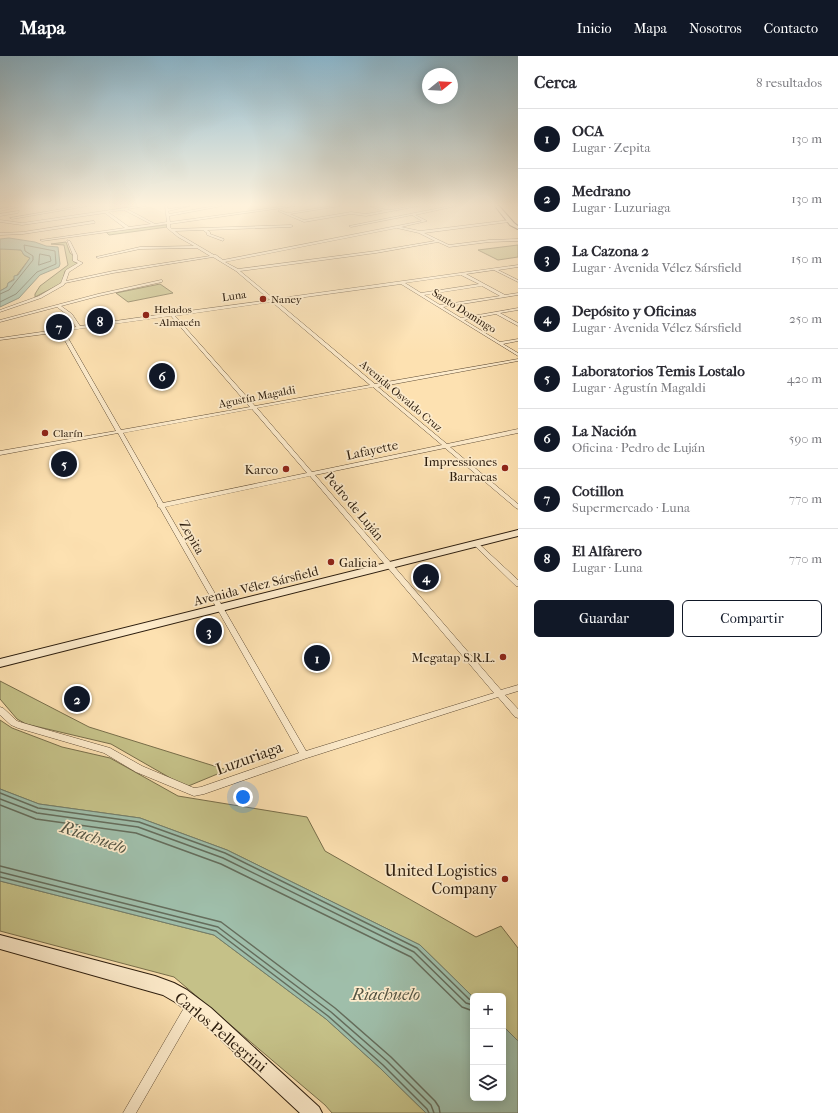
<!DOCTYPE html>
<html lang="es">
<meta charset="utf-8">
<style>
body{margin:0;font-family:"IM FELL French Canon",serif;background:#f2f2f3;color:#2b2b33}
.controls{position:absolute;right:12px;bottom:12px;display:grid;overflow:hidden;border-radius:6px;box-shadow:0 2px 10px #0003}
.controls button{width:36px;height:36px;display:grid;place-items:center;padding:0;border:0;border-bottom:1px solid #e1e1e2;background:#fff;color:#2b2b33;font:20px sans-serif}
.compass{position:absolute;left:422px;top:12px;width:36px;height:36px;border-radius:50%;background:#fff;box-shadow:0 2px 10px #0003;rotate:72deg}
.you{position:absolute;left:243px;top:741px;width:14px;height:14px;margin:-10px;border:3px solid #fff;border-radius:50%;background:#1a73e8;box-shadow:0 0 0 6px #1a73e833}
.badge{display:grid;place-items:center;width:26px;height:26px;border-radius:50%;background:#111827;color:#fff;font-size:13px;font-weight:700}
.pin{position:absolute;translate:-50% -50%;border:2px solid #fff;box-shadow:0 1px 4px #0006}
.list{margin:0;padding:0;list-style:none}
h2{display:flex;justify-content:space-between;align-items:center;height:52px;margin:0;padding:0 16px;font-size:17px}
h2 small{font-size:13px;font-weight:400;color:#7c7c81}
.list li{display:grid;grid-template-columns:26px 1fr auto;gap:12px;align-items:center;box-sizing:border-box;height:60px;padding:0 16px;border-top:1px solid #e1e1e2}
.list b{display:block;font-size:15px;white-space:nowrap}
.list p{margin:0;font-size:13px;white-space:nowrap;color:#7c7c81}
.list em{font-size:13px;font-style:normal;color:#7c7c81}
.actions{display:flex;gap:8px;padding:12px 16px}
.actions a{flex:1;padding:9px 0;border:1px solid #111827;border-radius:6px;text-align:center;font-size:14px;color:#111827}
.actions .main{background:#111827;color:#fff}
.icon{flex:none;width:22px;height:22px;fill:none;stroke:currentColor;stroke-width:2;stroke-linecap:round;stroke-linejoin:round}
.map{position:relative;flex:none;width:518px;height:1057px;overflow:hidden}
header{display:flex;align-items:center;gap:24px;box-sizing:border-box;height:56px;padding:0 20px;background:#111827;color:#fff}
header strong{font-size:19px}
nav{display:flex;gap:22px;margin-inline-start:auto;font-size:14px}
main{display:flex}
aside{flex:1;background:#fff}
.map>svg:first-child{display:block}
</style>
<header>
<strong>Mapa</strong>
<nav><a>Inicio</a><a>Mapa</a><a>Nosotros</a><a>Contacto</a></nav>
</header>
<main>
<div class="map">
<svg width="518" height="1057" viewBox="0 0 518 1057">
<rect width="100%" height="100%" fill="#fde1b1"/>
<filter id="stains"><feTurbulence type="fractalNoise" baseFrequency=".005" numOctaves="4"/><feColorMatrix values="0 0 0 0 .2 0 0 0 0 .09 0 0 0 0 .02 0 0 0 .5 -.17"/></filter>
<radialGradient id="worn" r=".72"><stop offset=".6" stop-color="#630" stop-opacity="0"/><stop offset="1" stop-color="#630" stop-opacity=".3"/></radialGradient>
<path fill="#c5c188" stroke="#786e4a" d="M166 169 167 171 109 179 106 176Z
M66 186 70 197 74 200 73 205 78 208 65 215 62 227 35 241V238L40 230 68 209 64 189 51 188Z
M518 189V201L498 204 478 194Z
M4 192 21 194 24 199 30 202 14 223 8 227 7 231 0 235V193Z
M160 228 173 237 128 246 116 237Z
M0 625 89 671 227 714 186 731 111 688 26 668 17 663 0 643Z
M0 664 12 672 62 691 110 702 178 740 307 761 325 795 476 881 501 870 518 892V985L503 970V940L473 941 420 889 227 794 140 762 39 748 0 733Z
M0 825 214 879 326 963 380 1012 426 1057H332L325 1049 174 921 0 875Z"/>
<path fill="#9fbeaa" stroke="#717d6b" d="M9 182 35 186 46 190 58 191 60 208 59 211 40 219 19 242 0 251V235L7 231 8 227 14 224V220L18 219 30 202 24 199 21 194 0 193V183Z
M0 733 39 748 140 762 227 794 420 889 473 941V1042H503V970L518 985V1057H426L380 1012 326 963 214 879 0 825Z"/>
<g fill="none" stroke-linecap="round" stroke-linejoin="round">
<path stroke="#656d5c" stroke-width="1" d="M40 198 50 200 51 205 39 209Z
M0 238 9 234 33 204V200L25 195 24 189 55 195 56 208 37 216 16 238 0 246"/>
<path stroke="#656d5c" stroke-width="1.5" d="M0 737 38 752 139 766 225 797 417 892 469 943 473 944
M0 743 37 757 138 771 223 802 414 896 466 947 473 949
M0 749 36 763 136 777 221 808 411 901 462 951 473 955
M0 810 221 866 335 952 391 1001 435 1045 439 1051 440 1057
M0 816 218 871 331 956 387 1005 431 1049 434 1057
M0 821 216 875 328 960 383 1009 427 1053 429 1057"/>
<g stroke="#604d36" stroke-width="1">
<path id="street" d="M16 150H22L0 155V153Z
M80 150H87L12 163 10 162Z
M138 150H146L127 153 155 168 167 166 165 150H167L168 153 190 150 168 155 169 158 215 150H222L169 160 170 166 287 150H295L170 168V171L172 173 291 169 293 170 291 171 207 174 210 176V178L224 183 223 185 207 179V177L203 174 175 175 180 179 214 199H216L223 204 422 165 412 159 351 171 349 170 450 150H456L415 159 427 165 401 171 420 175 510 164 509 166 424 177 449 189 489 184 518 183V185L489 186 449 191 438 186 376 197 240 215 274 243 518 209V211L498 214 518 224V226L494 214 466 218 505 239 518 237V239L443 251 461 262 518 252V254L500 257 518 267V270L496 258 464 264 500 286 518 283V285L503 288 518 297V300L401 228 276 245 375 328 518 303V305L378 331 447 388 518 373V377L450 391 518 448V453L516 452 445 392 315 419 501 634 518 629V635L505 639 518 653V662L515 661 498 641 307 702 204 738 194 740 136 716 104 697 18 672 11 669 0 659V651L3 652 17 665 23 667 110 692 142 710 194 732 201 731 299 697 160 452 157 450 158 449 118 377 0 399V395L116 375 60 276 0 284V282L76 271 69 260 57 251 0 266V264L98 238 161 224H162V226L99 240 61 250 72 258 80 270 171 257H173L270 244 236 215 213 201 113 217 65 227 64 229 41 242 0 256V254L39 240 61 227 66 214 78 207 73 205V199L67 184 70 185 77 199V204L83 207 69 216 66 225 113 215 210 200 197 192 140 193 98 202 96 201 140 191 194 190 178 181 167 172V168L42 185 40 184 125 172 105 157 22 169 0 166V164L22 167ZM124 154 151 168 129 171 108 156ZM397 172 419 177 435 185 376 195 238 213 225 206ZM461 219 479 228 421 237 405 227ZM482 230 500 240 440 249 424 239ZM272 246 370 329 255 350 175 260ZM171 260 250 351 121 374 64 275ZM373 331 442 389 312 416 257 352ZM252 353 307 417 163 447 123 377ZM310 420 494 637 306 695 165 451Z
M333 150H340L290 158 304 164 351 156 366 158 383 155 370 150C376 150 382 154 389 154 399 153 408 150 418 150L366 160 351 158 304 166 278 155 279 154 287 157Z
M19 155 18 157 0 160V158Z
M94 165 95 167 23 178 0 179V177L23 176Z
M476 486 478 487 518 524V530H516L474 489 473 488Z
M192 943 196 945 198 949 196 953 136 1057H123L188 945Z"/>
</g>
<g stroke="#2b1c0d" stroke-width="2">
<path id="secondary" d="M495 150H499L514 167 518 170V173L510 169Z
M518 474V480L0 611V603Z
M0 879 155 920 174 927 187 934 211 952 319 1051 322 1057H300L200 964 175 946 163 939 0 893Z"/>
</g>
<use href="#street" fill="#feeccc" fill-rule="evenodd"/>
<use href="#secondary" fill="#feeccc" fill-rule="evenodd"/>
</g>
<linearGradient id="sky" x2="0" y2="1"><stop stop-color="#8bb8cf"/><stop offset="0.5" stop-color="#fef2dc"/><stop offset="1" stop-color="#fef2dc" stop-opacity="0"/></linearGradient>
<rect width="518" height="298" fill="url(#sky)"/>
<g fill="#8f2418" stroke="#feeccc" stroke-width="1.5">
<circle cx="263" cy="243" r="4"/>
<circle cx="146" cy="259" r="4"/>
<circle cx="45" cy="377" r="4"/>
<circle cx="505" cy="412" r="4"/>
<circle cx="286" cy="413" r="4"/>
<circle cx="331" cy="506" r="4"/>
<circle cx="503" cy="601" r="4"/>
<circle cx="505" cy="823" r="4"/>
</g>
<g text-anchor="middle" dominant-baseline="central" stroke-width="3.5" stroke-linejoin="round" paint-order="stroke">
<g font-size="11" fill="#2b1c0d" stroke="#feeccc">
<text transform="translate(234 240) rotate(-8)">Luna</text>
<text transform="translate(464 255) rotate(32)">Santo Domingo</text>
<text transform="translate(401 340) rotate(40)">Avenida Osvaldo Cruz</text>
<text transform="translate(257 341) rotate(-11)">Agustín Magaldi</text>
</g>
<g font-size="11" fill="#2b1c0d" stroke="#feeccc" text-anchor="start">
<text x="271" y="243">Naney</text>
<text x="154" y="253">Helados<tspan x="154" dy="13">- Almacén</tspan></text>
<text x="53" y="377">Clarín</text>
</g>
<g font-size="13" fill="#2b1c0d" stroke="#feeccc">
<text transform="translate(372 394) rotate(-12)">Lafayette</text>
<text transform="translate(354 450) rotate(50)">Pedro de Luján</text>
<text transform="translate(192 481) rotate(60)">Zepita</text>
<text transform="translate(256 530) rotate(-14)">Avenida Vélez Sársfield</text>
</g>
<g font-size="13" fill="#2b1c0d" stroke="#feeccc" text-anchor="end">
<text x="497" y="405">Impressiones<tspan x="497" dy="15">Barracas</tspan></text>
<text x="278" y="413">Karco</text>
<text x="339" y="506" text-anchor="start">Galicia</text>
<text x="495" y="601">Megatap S.R.L.</text>
</g>
<g font-size="16" fill="#2b1c0d" stroke="#feeccc">
<text transform="translate(249 702) rotate(-20)">Luzuriaga</text>
<text transform="translate(221 976) rotate(40)">Carlos Pellegrini</text>
</g>
<g font-size="16" fill="#2b1c0d" stroke="#feeccc" text-anchor="end">
<text x="497" y="814">United Logistics<tspan x="497" dy="18">Company</tspan></text>
</g>
<g font-size="17" font-style="italic" fill="#545544" stroke="#feeccc">
<text transform="translate(94 781) rotate(19)">Riachuelo</text>
<text x="386" y="938">Riachuelo</text>
</g>
</g>
<rect width="100%" height="100%" filter="url(#stains)"/>
<rect width="100%" height="100%" fill="url(#worn)"/>
</svg>
<div class="controls">
<button>+</button>
<button>−</button>
<button><svg class="icon" aria-label="layers" viewBox="0 0 24 24"><path d="M12 4l9 5-9 5-9-5zM3 14l9 5 9-5"/></svg></button>
</div>
<svg class="compass" viewBox="-18 -18 36 36"><path d="M0-13l5 13h-10z" fill="#e53935"/><path d="M0 13l5-13h-10z" fill="#7c7c81"/></svg>
<div class="you"></div>
<div class="pin badge" style="left:317px;top:602px">1</div>
<div class="pin badge" style="left:77px;top:643px">2</div>
<div class="pin badge" style="left:209px;top:575px">3</div>
<div class="pin badge" style="left:426px;top:521px">4</div>
<div class="pin badge" style="left:64px;top:408px">5</div>
<div class="pin badge" style="left:162px;top:320px">6</div>
<div class="pin badge" style="left:59px;top:271px">7</div>
<div class="pin badge" style="left:100px;top:265px">8</div>
</div>
<aside>
<h2>Cerca<small>8 resultados</small></h2>
<ul class="list">
<li><span class="badge">1</span><div><b>OCA</b><p>Lugar · Zepita</p></div><em>130 m</em></li>
<li><span class="badge">2</span><div><b>Medrano</b><p>Lugar · Luzuriaga</p></div><em>130 m</em></li>
<li><span class="badge">3</span><div><b>La Cazona 2</b><p>Lugar · Avenida Vélez Sársfield</p></div><em>150 m</em></li>
<li><span class="badge">4</span><div><b>Depósito y Oficinas</b><p>Lugar · Avenida Vélez Sársfield</p></div><em>250 m</em></li>
<li><span class="badge">5</span><div><b>Laboratorios Temis Lostalo</b><p>Lugar · Agustín Magaldi</p></div><em>420 m</em></li>
<li><span class="badge">6</span><div><b>La Nación</b><p>Oficina · Pedro de Luján</p></div><em>590 m</em></li>
<li><span class="badge">7</span><div><b>Cotillon</b><p>Supermercado · Luna</p></div><em>770 m</em></li>
<li><span class="badge">8</span><div><b>El Alfarero</b><p>Lugar · Luna</p></div><em>770 m</em></li>
</ul>
<div class="actions"><a class="main">Guardar</a><a>Compartir</a></div>
</aside>
</main>
